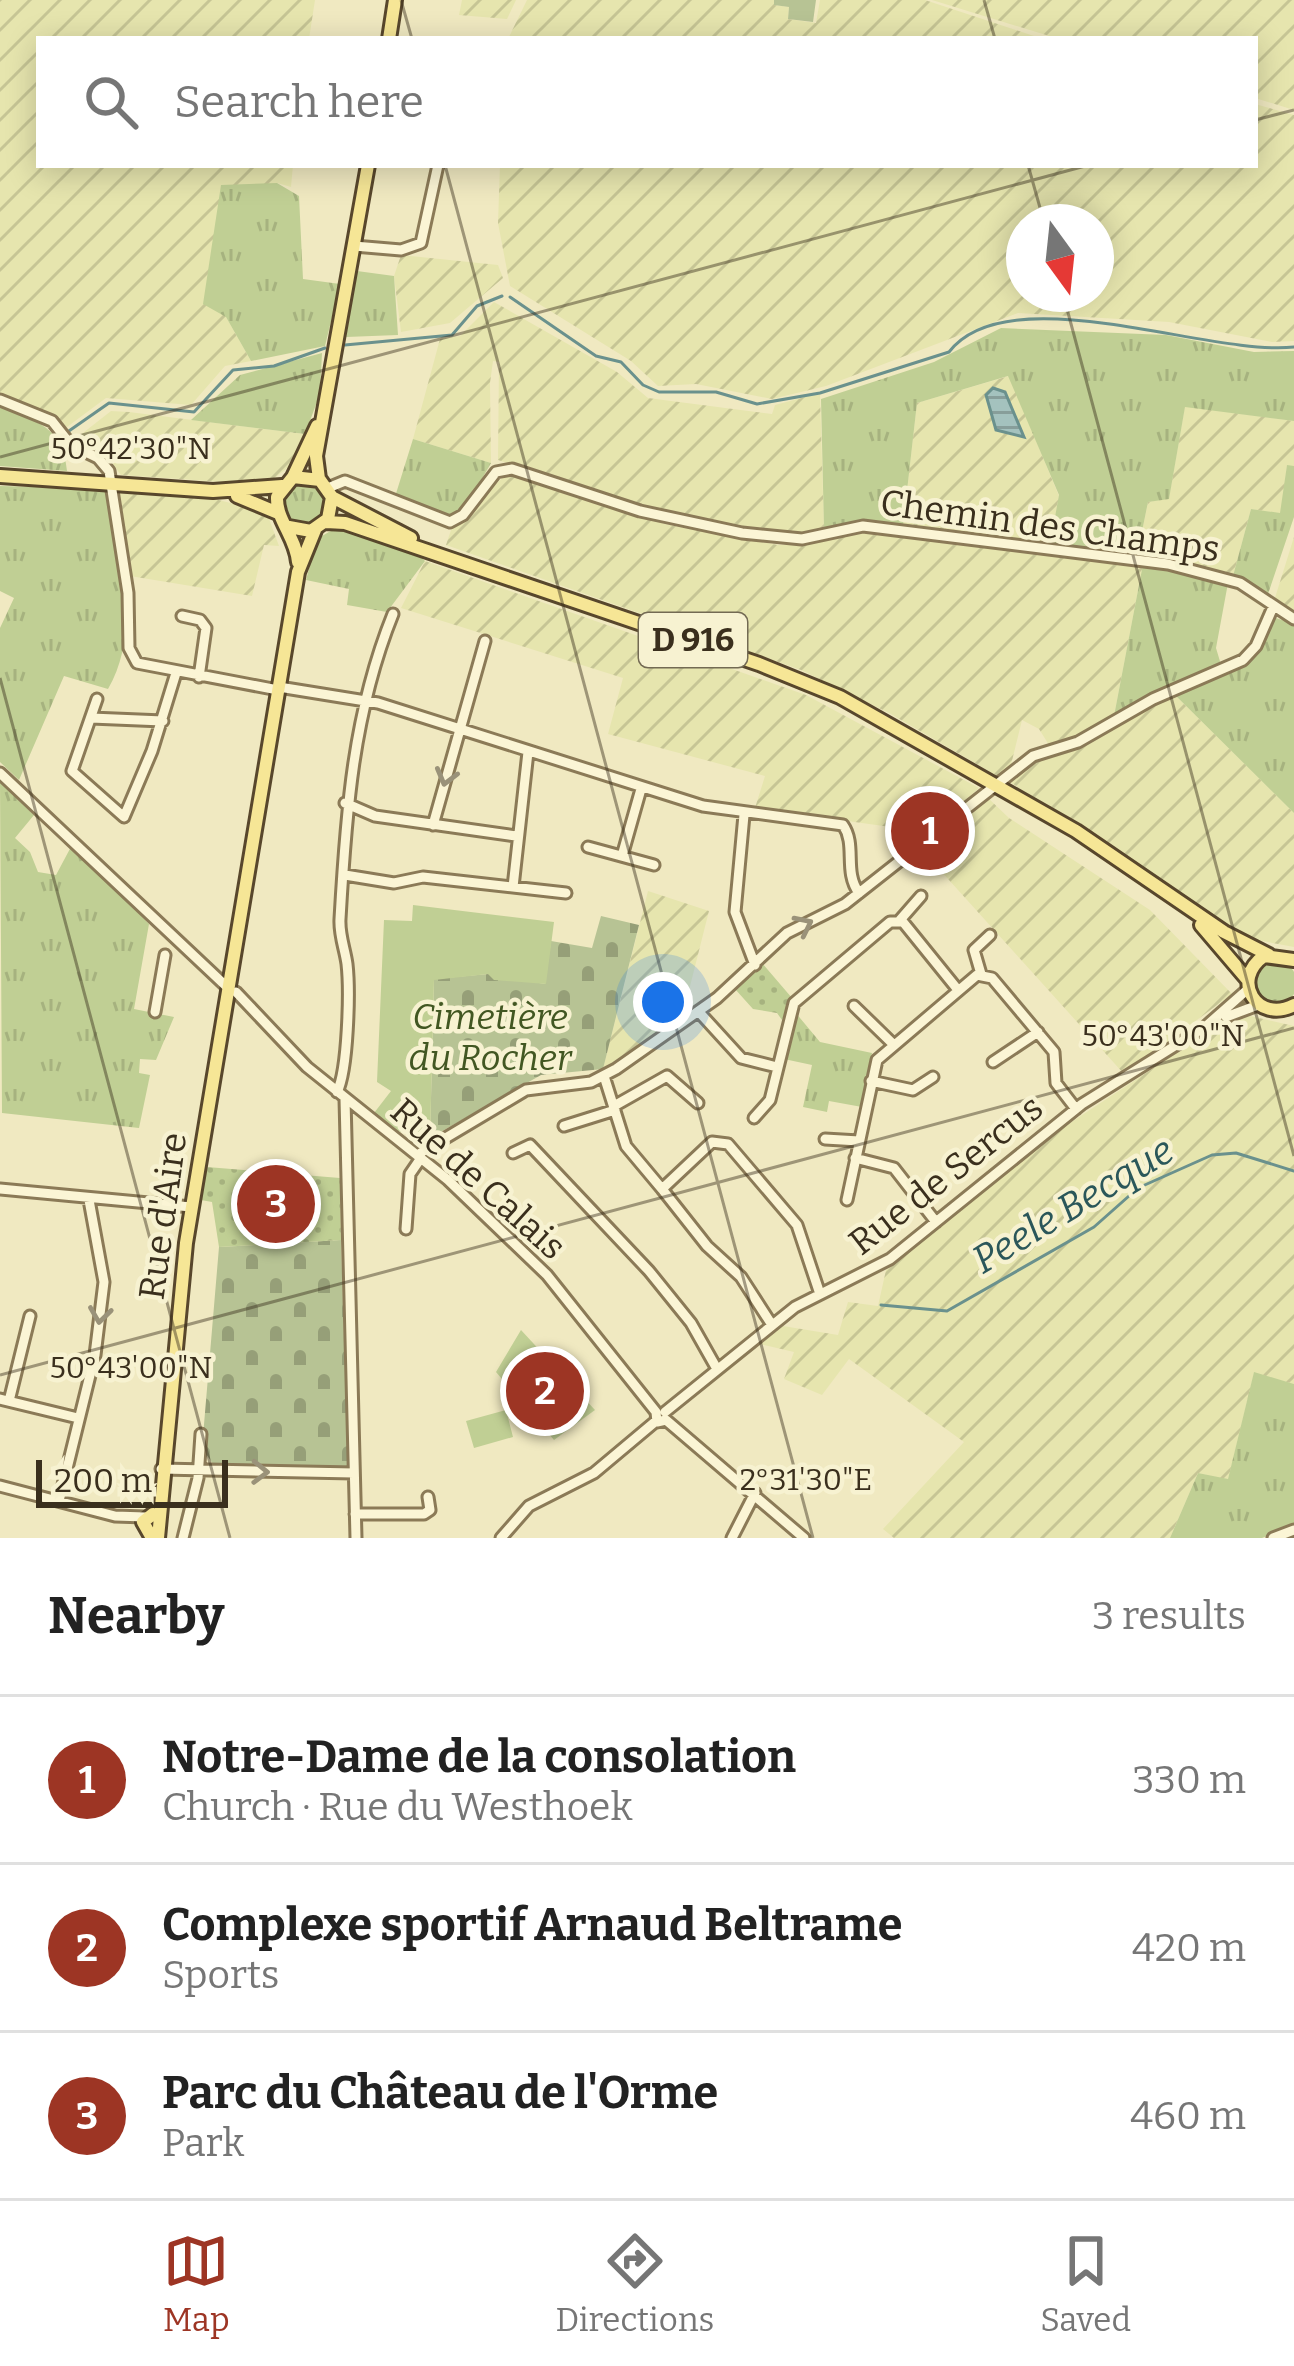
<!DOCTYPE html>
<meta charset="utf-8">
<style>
body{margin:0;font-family:Bitter,serif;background:#f2f2f2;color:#222}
.compass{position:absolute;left:1006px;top:204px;width:108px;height:108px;border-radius:50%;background:#fff;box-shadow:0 6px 30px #0003;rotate:165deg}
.scale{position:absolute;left:36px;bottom:30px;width:192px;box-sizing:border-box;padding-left:12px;border:6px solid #3a2f1d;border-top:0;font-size:33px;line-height:42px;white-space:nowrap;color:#3a2f1d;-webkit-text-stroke:9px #f7f2d1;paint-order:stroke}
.you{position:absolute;left:663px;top:1002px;width:42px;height:42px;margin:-30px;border:9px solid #fff;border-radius:50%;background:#1a73e8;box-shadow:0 0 0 18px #1a73e833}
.badge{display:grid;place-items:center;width:78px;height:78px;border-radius:50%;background:#9d3524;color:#fff;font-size:39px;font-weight:700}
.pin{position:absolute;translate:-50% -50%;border:6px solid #fff;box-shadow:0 3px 12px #0006}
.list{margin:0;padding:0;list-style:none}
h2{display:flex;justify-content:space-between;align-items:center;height:156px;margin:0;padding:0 48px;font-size:51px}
h2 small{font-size:39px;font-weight:400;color:#767676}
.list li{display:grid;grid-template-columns:78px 1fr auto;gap:36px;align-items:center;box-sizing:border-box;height:168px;padding:0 48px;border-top:3px solid #e0e0e0}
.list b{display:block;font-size:45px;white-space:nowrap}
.list p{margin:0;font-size:39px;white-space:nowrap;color:#767676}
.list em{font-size:39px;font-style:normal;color:#767676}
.icon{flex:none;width:66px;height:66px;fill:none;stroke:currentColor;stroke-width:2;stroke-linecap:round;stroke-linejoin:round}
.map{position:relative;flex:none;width:1294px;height:1538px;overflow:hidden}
.search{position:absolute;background:#fff;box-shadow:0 6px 30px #0003;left:36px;right:36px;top:36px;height:132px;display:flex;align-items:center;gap:30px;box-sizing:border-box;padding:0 42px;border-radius:0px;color:#767676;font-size:45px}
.sheet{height:660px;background:#fff}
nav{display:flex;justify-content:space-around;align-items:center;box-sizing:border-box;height:168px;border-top:3px solid #e0e0e0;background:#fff;font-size:33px;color:#767676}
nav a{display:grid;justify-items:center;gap:6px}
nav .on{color:#9d3524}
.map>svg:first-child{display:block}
</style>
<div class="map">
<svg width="1294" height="1538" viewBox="0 0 1294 1538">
<defs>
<pattern id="farmland-furrows" width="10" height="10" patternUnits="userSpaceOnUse" patternTransform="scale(3)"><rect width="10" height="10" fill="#e6e5ae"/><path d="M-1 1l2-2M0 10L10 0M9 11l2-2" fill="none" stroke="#c6c595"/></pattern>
<pattern id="grass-tufts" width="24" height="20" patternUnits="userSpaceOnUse" patternTransform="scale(3)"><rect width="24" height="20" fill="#c0cf94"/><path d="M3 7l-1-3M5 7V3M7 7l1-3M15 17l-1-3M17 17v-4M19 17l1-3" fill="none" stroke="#a6b27f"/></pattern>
<pattern id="cemetery-stones" width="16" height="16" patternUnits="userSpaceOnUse" patternTransform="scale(3)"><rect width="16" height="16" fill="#b7c394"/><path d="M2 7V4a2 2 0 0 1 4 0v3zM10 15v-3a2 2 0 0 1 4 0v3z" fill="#969f78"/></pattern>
<pattern id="park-dots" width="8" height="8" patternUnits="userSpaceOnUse" patternTransform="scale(3)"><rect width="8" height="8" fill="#c0cf94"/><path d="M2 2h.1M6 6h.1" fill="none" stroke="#a6b27f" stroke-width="1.8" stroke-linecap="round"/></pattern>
<pattern id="water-rules" width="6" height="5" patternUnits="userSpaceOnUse" patternTransform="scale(3)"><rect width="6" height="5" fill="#a4c2be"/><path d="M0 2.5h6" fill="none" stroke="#879e9a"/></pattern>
</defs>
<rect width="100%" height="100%" fill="#f0e9c1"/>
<path fill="url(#farmland-furrows)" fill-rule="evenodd" d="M0 0H315L309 39H39V165H293L291 187 277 183 226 317 251 361 225 366 191 405 106 398 67 427 0 396Z
M462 0H516L507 19 459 15Z
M527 0H774V5L789 7 788 19 816 23 820 0H925L1043 39H508Z
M932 0H1294V110L1255 98V39H1059Z
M1255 104 1294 115V341L1272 342 1169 322 1018 313 826 386 772 399 696 384 658 386 631 361 510 286 498 223 500 165H1255ZM1024 222H1096V294H1024Z
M401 255 498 265 503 278 450 323 401 332 394 276Z
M494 302 617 372 648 398 772 414 775 405 820 393 824 529 805 535 771 533 688 519 498 460 499 362 493 361 490 383 491 463 413 439 440 339 460 336Z
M1009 376 1059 496 1050 544 903 526 917 403Z
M1185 406 1294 421V466H1287L1281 514 1251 509 1233 576 1137 556 1148 502 1169 498Z
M111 411 129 412 305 434 291 465 266 485 121 475 106 455 74 440Z
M507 473 665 524 778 545 809 544 866 531 1143 564 1114 716 1073 740 1049 745 1039 729 1022 720 1010 769 999 777 889 713 801 670 446 545 451 530Z
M119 493 211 498 258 510 268 516 279 546 264 545 252 596 130 576Z
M1294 537V614L1274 601Z
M425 561 806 695 979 788 939 824 919 831 755 808 765 776 608 734 623 678 401 608Z
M1174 694 1294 813V947L1247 938 1007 780 1040 755 1087 743Z
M987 797 1009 818 1150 910 1232 994 1124 1074 921 849Z
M648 891 709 911 683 1014 603 1069Z
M1246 1015 1294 1026V1384L1254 1373 1228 1480 1198 1473 1170 1538H894L883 1529 964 1442 849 1359 822 1395 784 1379 794 1352 760 1344 783 1326 838 1335 848 1302 878 1306 886 1270 1067 1125 1196 1040Z"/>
<path fill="url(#grass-tufts)" d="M277 183 299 196 303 279 340 284 325 346 251 361 226 317 203 304 221 185Z
M357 271 394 276 398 335 346 337Z
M1001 328 1166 335 1254 352 1294 351V421L1185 407 1169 499 1148 502 1137 556 1050 544 1059 495 1008 376 917 403 903 526 861 522 824 529 821 399 934 362Z
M322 353 320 394 305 434 191 420 240 375Z
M0 407C37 421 63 427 67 471L0 466Z
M413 439 491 463 464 510 448 519 394 500Z
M1287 465 1294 466V517L1267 597 1233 576 1251 509 1280 513Z
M283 504a22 22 0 1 1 44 0a22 22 0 1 1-44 0Z
M0 486 109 489C118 554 143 629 108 689L64 676 19 780 0 762V628L14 598 0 591Z
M339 526 415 552 425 561 387 612 347 605 349 589 306 580 317 539Z
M1143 564 1228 583 1216 648 1222 668 1114 716Z
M1276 618 1294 624V813L1174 694 1251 661Z
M0 782 34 815 15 838 30 852 38 872 56 875 72 845 149 924 134 1009 174 1017 156 1060 140 1059 139 1073 150 1075 139 1128 2 1113Z
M1253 983a22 22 0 1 1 44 0a22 22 0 1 1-44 0Z
M795 1012 820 1042 872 1053 862 1107 829 1101 827 1112 803 1107 812 1065 784 1059Z
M1254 1372 1294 1384V1525L1262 1538H1170L1198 1473 1228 1479Z"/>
<path fill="url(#cemetery-stones)" d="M774 0H816L813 22 788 19 789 7 774 5Z
M601 916 639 925 603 1069 541 1075 430 1138 434 979 488 974 545 984 551 941 592 948Z
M341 1240 348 1467H215L202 1448 219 1247Z"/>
<path fill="url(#park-dots)" d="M762 963 792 998 782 1020 777 1013 753 1009 735 989Z
M207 1167 340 1178 341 1240 219 1247 212 1202 201 1200Z"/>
<path fill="#c0cf94" d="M413 905 554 922 546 984 494 980 488 974 434 980 430 1138 398 1131 374 1113 391 1091 377 1082 384 920 412 921Z
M521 1330 595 1410 554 1440 496 1372Z
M506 1410 513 1437 474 1448 466 1421Z"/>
<path fill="url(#water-rules)" stroke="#6a918d" stroke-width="3" d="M993 388 1005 392 1024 437 996 430 986 395Z"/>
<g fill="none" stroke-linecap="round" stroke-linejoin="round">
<path stroke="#6a918d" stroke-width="3" d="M510 297 596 356 621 362 643 385 659 392H716L757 404 820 393 949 352C1008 275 1210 357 1294 347
M345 345 452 335 477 306 502 296
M66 433 109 403 194 412 233 370 274 366 325 348
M881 1305 947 1311 1094 1227 1138 1188 1212 1155 1236 1153 1294 1171"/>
<g stroke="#8b7a57" stroke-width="15">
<path id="minor" d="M354 246 401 250 421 243 438 165
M0 400 52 421 71 445 98 458 109 471 128 593 129 648 137 663 278 690
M328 488 345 481 450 522 463 515 496 472 512 469 640 511 742 533 802 539 863 526 1168 564 1240 583 1294 619
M182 616 200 620 206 628 199 677
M279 687 378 703 703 806 843 825C857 845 843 871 859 893
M97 699 72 771 124 817 152 751 176 673
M91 718 163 721
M0 773 227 987
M345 803 375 816 516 836
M744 815 735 912 755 965
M433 825 485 641
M588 847 654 865
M622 856 641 789
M345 875 394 883 423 877 566 893
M513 887 528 752
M900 920 921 896
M981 974 974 950 990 935
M236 992 307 1067 448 1180 547 1275 656 1412 657 1422 666 1420 804 1538
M854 1006 893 1044
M155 1012 165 955
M699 1012 741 1058 777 1067
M1226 1017 1258 1005
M993 1062 1038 1032
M604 1076 626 1146 662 1189
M871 1081 913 1090 933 1077
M337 1092C348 1070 350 991 347 964 345 949 339 935 340 919 346 813 353 713 393 614
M345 1099 356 1538
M614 1106 667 1076 698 1103
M754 1118 770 1100 794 1003 890 922H903L958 990
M564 1126 615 1110
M825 1139 859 1141
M513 1153 530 1145 649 1271 691 1323 717 1369
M417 1155 526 1090 591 1082 616 1069 717 998 787 933 845 904 1033 756 1078 742 1153 699 1243 660 1256 646 1273 607
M855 1158 894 1168 936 1222
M0 1189 191 1207
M847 1200 877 1060 977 975 992 978 1054 1052 1056 1083 1076 1109
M406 1229 410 1174 421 1158
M772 1325 741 1277 707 1246 662 1189 712 1142 728 1144 797 1225 820 1294
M0 1399 78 1418
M9 1401 30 1316
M665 1412 795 1307 890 1259 1082 1104 1205 1027 1248 989
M161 1469 354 1473
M0 1486 115 1516 145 1517
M59 1501 95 1355 104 1282 89 1200
M355 1514H424L430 1510 428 1497
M183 1538 198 1478 201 1434
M501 1538 529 1506 594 1473 656 1421
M732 1538 755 1493
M1273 1538 1294 1530"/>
</g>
<g stroke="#58472c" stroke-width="18">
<path id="major" d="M389 39 395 0
M0 476 213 491 282 486
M293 477 317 426
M319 479 316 456 368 165
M237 496 278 513
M332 497 411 538
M326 522 345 523 759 664 840 697 1076 831 1224 932 1269 955
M289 527 311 531 328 519 332 497 320 480 293 477 277 497C276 520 296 537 298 562
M1201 925 1247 979
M1294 960 1264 956C1230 980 1257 1024 1294 1005
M152 1538 143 1522 153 1514
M158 1538 186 1243 298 572 315 530"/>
</g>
<use href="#minor" stroke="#fbf5d5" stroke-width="9"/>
<use href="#major" stroke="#f6e696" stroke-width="12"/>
</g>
<defs><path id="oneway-chevron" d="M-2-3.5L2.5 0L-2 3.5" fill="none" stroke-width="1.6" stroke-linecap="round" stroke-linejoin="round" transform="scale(3)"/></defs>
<g stroke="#9a9279">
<use href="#oneway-chevron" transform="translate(446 777) rotate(105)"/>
<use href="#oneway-chevron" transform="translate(804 925) rotate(-26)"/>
<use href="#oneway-chevron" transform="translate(100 1315) rotate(98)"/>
<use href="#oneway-chevron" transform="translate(260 1472) rotate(1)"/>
</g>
<path fill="none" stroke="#3a2f1d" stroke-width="3" stroke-opacity="0.45" d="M401 0 412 39M984 0 995 39M1255 120 1294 110M445 165 813 1538M1028 165 1044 222M1063 294 1294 1156M0 457 1089 165M0 678 230 1538M0 1375 1294 1028"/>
<g text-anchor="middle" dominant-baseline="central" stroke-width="9" stroke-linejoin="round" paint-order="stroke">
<rect fill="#f7f2d1" stroke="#736a53" stroke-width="3" x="639" y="613" width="108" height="54" rx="9"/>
<g font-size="33" font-weight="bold" fill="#3a2f1d">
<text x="693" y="640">D 916</text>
</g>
<g font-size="36" fill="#3a2f1d" stroke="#f7f2d1">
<text transform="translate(1050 526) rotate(8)">Chemin des Champs</text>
<text transform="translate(946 1175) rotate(-38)">Rue de Sercus</text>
<text transform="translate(478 1179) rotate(42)">Rue de Calais</text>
<text transform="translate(163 1216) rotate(-82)">Rue d'Aire</text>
</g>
<g font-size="36" font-style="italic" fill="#425722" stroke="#f7f2d1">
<text x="490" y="1017">Cimetière<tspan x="490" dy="41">du Rocher</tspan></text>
</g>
<g font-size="39" font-style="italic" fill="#2b575a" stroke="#f7f2d1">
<text transform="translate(1073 1205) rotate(-31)">Peele Becque</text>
</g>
</g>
<g font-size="30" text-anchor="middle" fill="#3a2f1d" stroke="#f7f2d1" stroke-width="9" stroke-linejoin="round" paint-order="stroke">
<text x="131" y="459">50°42'30"N</text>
<text x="1163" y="1046">50°43'00"N</text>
<text x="131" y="1378">50°43'00"N</text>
<text x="806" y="1490">2°31'30"E</text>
</g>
</svg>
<svg class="compass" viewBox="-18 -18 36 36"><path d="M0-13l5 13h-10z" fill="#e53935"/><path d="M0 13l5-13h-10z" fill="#767676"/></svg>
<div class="scale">200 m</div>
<div class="you"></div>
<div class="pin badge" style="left:930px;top:831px">1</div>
<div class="pin badge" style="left:545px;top:1391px">2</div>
<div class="pin badge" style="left:276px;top:1204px">3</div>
<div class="search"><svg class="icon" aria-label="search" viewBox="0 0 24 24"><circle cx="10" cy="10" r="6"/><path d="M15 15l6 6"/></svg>Search here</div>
</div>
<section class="sheet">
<h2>Nearby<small>3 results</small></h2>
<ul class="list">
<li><span class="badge">1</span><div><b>Notre-Dame de la consolation</b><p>Church · Rue du Westhoek</p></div><em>330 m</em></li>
<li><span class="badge">2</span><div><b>Complexe sportif Arnaud Beltrame</b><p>Sports</p></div><em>420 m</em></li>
<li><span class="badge">3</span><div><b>Parc du Château de l'Orme</b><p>Park</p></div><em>460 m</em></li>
</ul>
</section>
<nav>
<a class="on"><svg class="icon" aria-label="map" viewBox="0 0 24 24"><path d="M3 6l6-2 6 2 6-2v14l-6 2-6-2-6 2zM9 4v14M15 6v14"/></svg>Map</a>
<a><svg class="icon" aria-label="directions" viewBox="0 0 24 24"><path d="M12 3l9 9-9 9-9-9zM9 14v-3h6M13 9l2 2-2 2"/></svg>Directions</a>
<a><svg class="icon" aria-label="saved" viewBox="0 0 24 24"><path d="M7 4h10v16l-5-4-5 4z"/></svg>Saved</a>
</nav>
